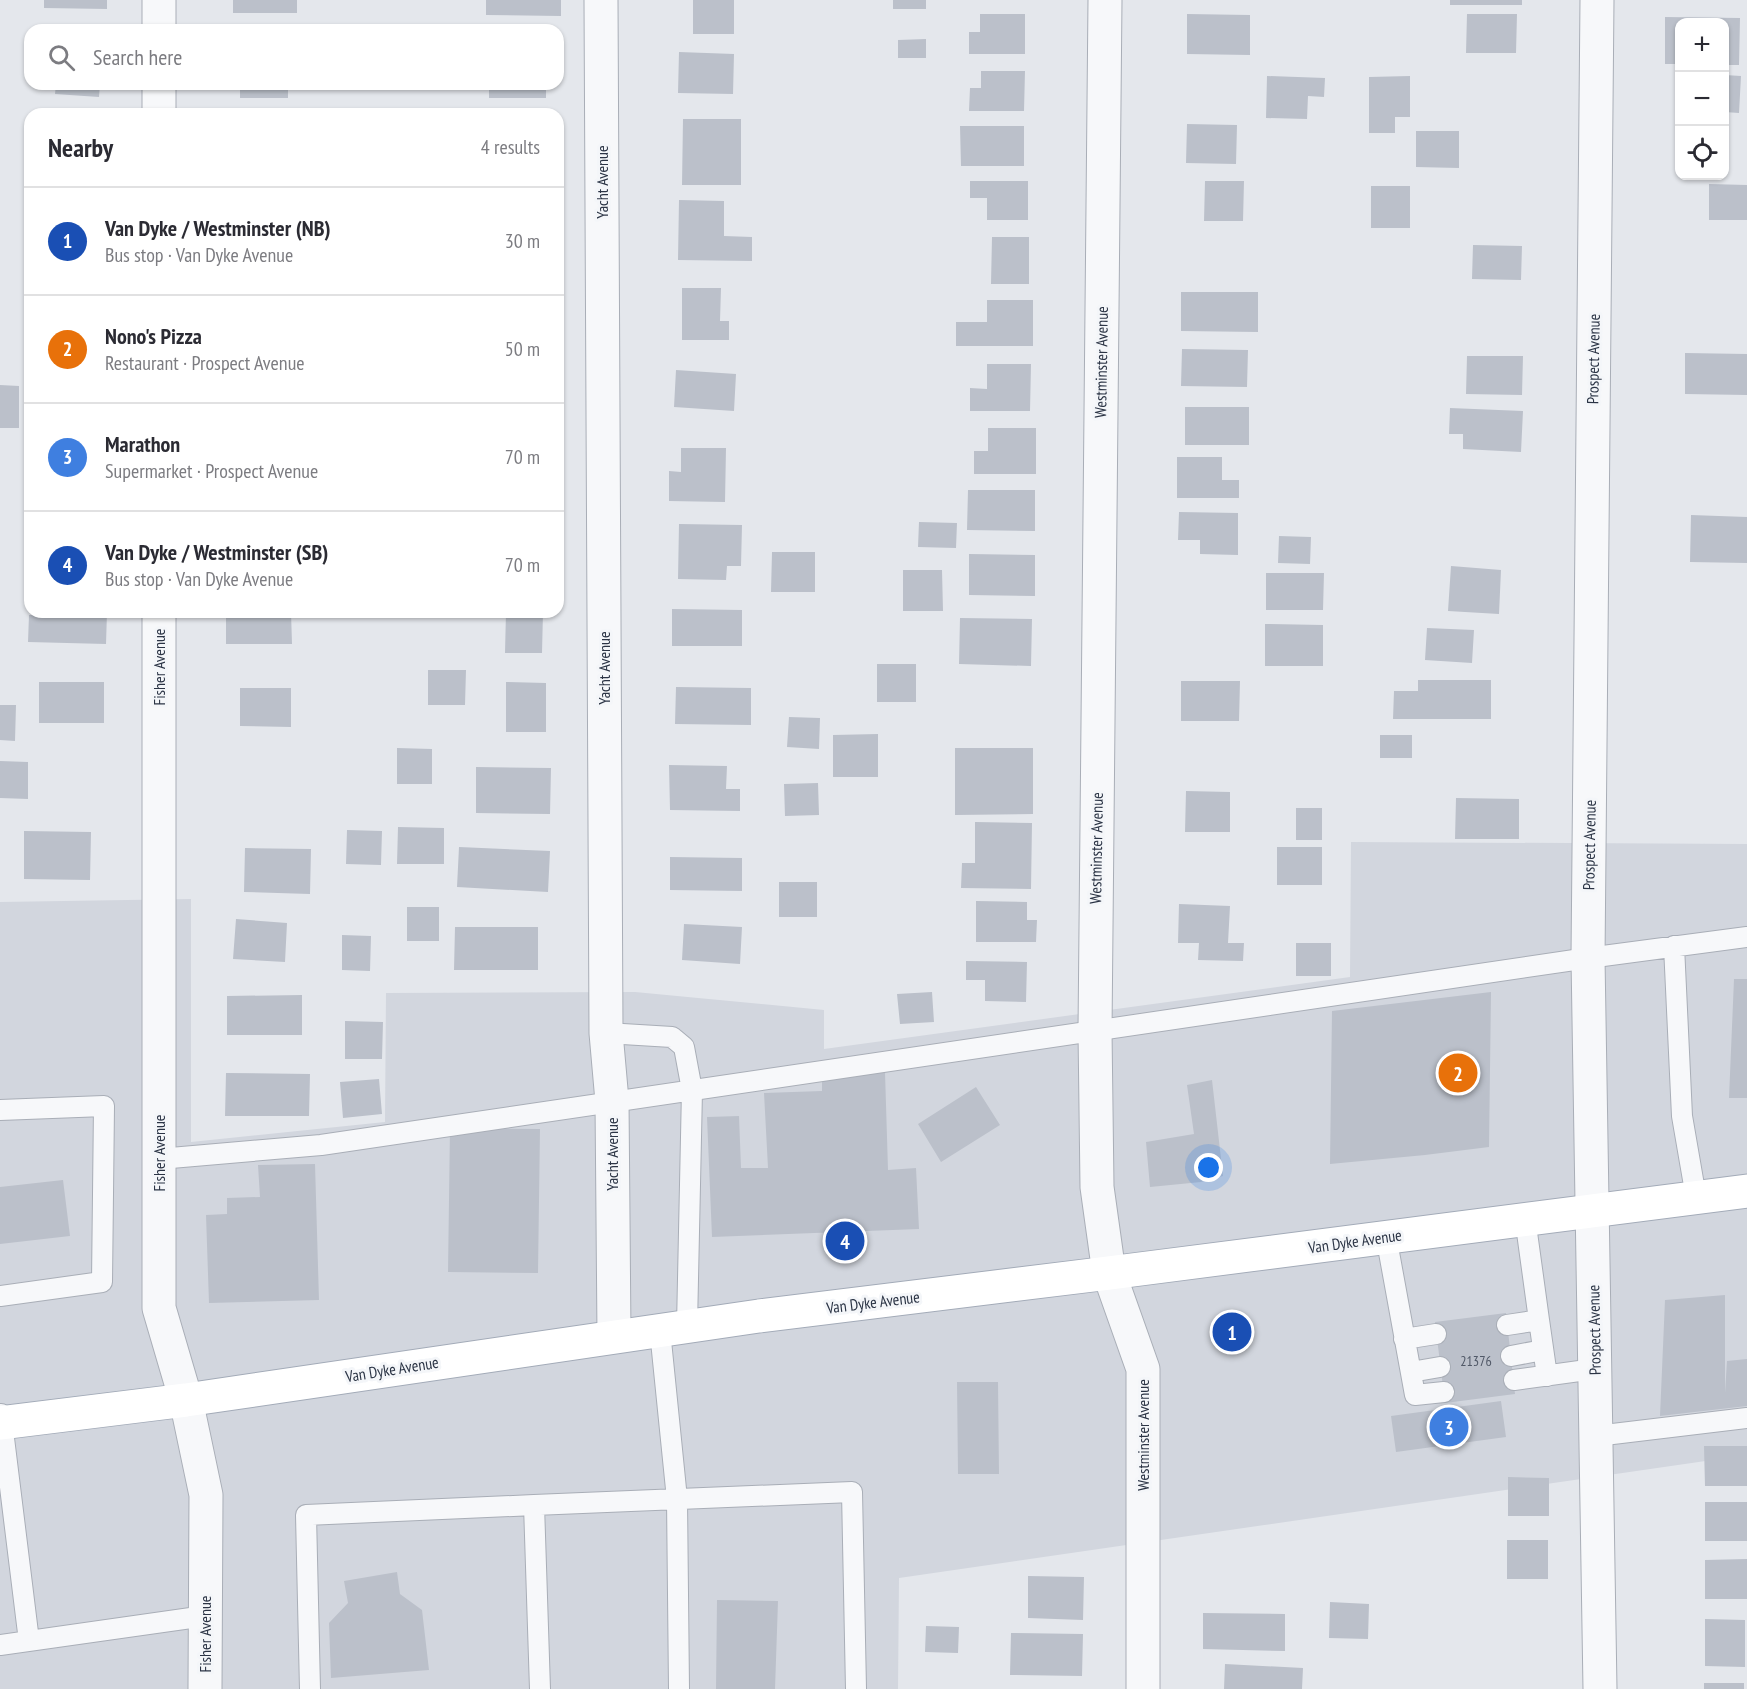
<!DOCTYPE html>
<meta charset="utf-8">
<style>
body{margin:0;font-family:"PT Sans Narrow",sans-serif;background:#f7f7f7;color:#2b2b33}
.controls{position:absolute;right:18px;top:18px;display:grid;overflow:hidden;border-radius:12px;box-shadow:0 2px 4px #0004}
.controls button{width:54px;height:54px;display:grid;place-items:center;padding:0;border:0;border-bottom:2px solid #e1e1e2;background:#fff;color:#2b2b33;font:30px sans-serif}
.you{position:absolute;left:1209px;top:1168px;width:21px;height:21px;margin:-15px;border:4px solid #fff;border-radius:50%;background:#1a73e8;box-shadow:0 0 0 9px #1a73e833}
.badge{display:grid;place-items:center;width:39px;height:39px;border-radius:50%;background:#d1495b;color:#fff;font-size:20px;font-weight:700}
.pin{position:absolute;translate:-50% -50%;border:3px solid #fff;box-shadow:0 2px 6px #0006}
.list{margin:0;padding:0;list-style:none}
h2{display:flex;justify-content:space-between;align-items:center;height:78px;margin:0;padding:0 24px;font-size:26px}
h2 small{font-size:20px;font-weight:400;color:#7c7c81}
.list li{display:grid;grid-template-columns:39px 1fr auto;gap:18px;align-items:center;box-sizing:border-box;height:108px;padding:0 24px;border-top:2px solid #e1e1e2}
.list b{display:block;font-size:22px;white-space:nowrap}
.list p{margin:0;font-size:20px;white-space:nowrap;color:#7c7c81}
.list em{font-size:20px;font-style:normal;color:#7c7c81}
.icon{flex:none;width:33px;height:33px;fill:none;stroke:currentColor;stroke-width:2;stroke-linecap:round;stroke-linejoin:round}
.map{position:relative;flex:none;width:1747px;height:1689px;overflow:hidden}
.search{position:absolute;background:#fff;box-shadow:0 2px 4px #0004;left:24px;top:24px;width:540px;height:66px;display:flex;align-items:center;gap:15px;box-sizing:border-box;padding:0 21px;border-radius:18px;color:#7c7c81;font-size:22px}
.panel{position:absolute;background:#fff;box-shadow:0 2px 4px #0004;left:24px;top:108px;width:540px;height:510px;border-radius:18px}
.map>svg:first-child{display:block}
</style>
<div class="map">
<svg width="1747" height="1689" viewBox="0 0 1747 1689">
<rect width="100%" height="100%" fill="#e4e7ec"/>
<path fill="#d2d6de" d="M1351 842 1747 844V1455L899 1578 898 1689H0V902L191 899V1142L385 1122 386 993 635 992 824 1010V1049L1350 977Z"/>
<path fill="#bbc0ca" d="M44 0H107V9L44 8Z
M233 0H297V13H233Z
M486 0H561V16L486 15Z
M693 0H734V34H693Z
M893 0H926V9H893Z
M1450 0H1522V5H1450Z
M980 14H1025V54H969V32H980Z
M1187 14 1250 15V55L1187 54Z
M1467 14H1517L1516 53H1466Z
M1665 17 1740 18 1739 65H1725V22H1680V64H1665Z
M926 39V58H898V40Z
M679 52 734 54 733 94 678 93Z
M981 71H1025L1024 111H969L970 88H981Z
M1725 75 1741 76 1739 113 1725 112Z
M1267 76 1325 78 1324 97 1308 96 1307 119 1266 118Z
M1410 76V117H1395V133H1369V77Z
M56 84H100L99 97 55 94Z
M240 84H288V98H240Z
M489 84H546V98H489Z
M683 119H741V185H682Z
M1187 124 1237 125 1236 164 1186 163Z
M960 126H1024V166H961Z
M1416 131H1459V168L1416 167Z
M970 181H1028V220H987V198H970Z
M1205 181H1244L1243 221H1204Z
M1709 184 1747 185V220H1709Z
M1371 186H1410V228H1371Z
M679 200 724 201V236L752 237V261L678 260Z
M992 237H1029V284H991Z
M1473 245 1522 246 1521 280 1472 279Z
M682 288H721L720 321H729V340H682Z
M1181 292H1258V332L1181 331Z
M987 300H1033V346H956V322H987Z
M1182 349 1248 350 1247 387 1181 386Z
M1685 353 1747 354V395L1685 394Z
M1467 356H1523L1522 395 1466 394Z
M987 364H1031L1030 411H970V388L987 389Z
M676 370 736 374 734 411 674 407Z
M0 385 19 386V428H0Z
M1185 407H1249V445H1185Z
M1450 408 1523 411 1521 452 1463 449V434H1449Z
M988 428H1036V474H974V451H988Z
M681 448H726L725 502 669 501V471L681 472Z
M1177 457H1222V480H1239V498H1177Z
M968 490H1035V531L967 530Z
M1179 512 1238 513V555L1200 554V540H1178Z
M1691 515 1747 517V563L1690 562Z
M919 522 957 523 956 548 918 547Z
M679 524 742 525 741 566H727L726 580 678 579Z
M1279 536 1311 537 1310 564 1278 563Z
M772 552H815V592H771Z
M969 554 1035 555V596L969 595Z
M1451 566 1501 570 1499 614 1448 611Z
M903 570H942L943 611H903Z
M1266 573H1324L1323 610H1266Z
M672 609 742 610V646H672Z
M44 612H107L106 644 28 642 29 615H44Z
M226 612H291L292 644H226Z
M506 612H543L542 653H505Z
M960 618 1032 619 1031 666 959 664Z
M1265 624 1323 625V666H1265Z
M1427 628 1474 630 1472 663 1425 660Z
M877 664H916V702H877Z
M428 670H466L465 705H428Z
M1418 680H1491V719H1393L1394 691H1418Z
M1181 681H1240L1239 721H1181Z
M39 682H104V723H39Z
M506 682 546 683V732H506Z
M676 687 751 688V725L675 724Z
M240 688H291V727L240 726Z
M0 705H16L15 741 0 740Z
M789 717 820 718 819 749 787 747Z
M878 734V777H833V735Z
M1380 735H1412V758H1380Z
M397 748 432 749V784H397Z
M955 748H1033V814L955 815Z
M0 761 28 762V799L0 798Z
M669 765 727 766 726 789H740V811L670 810Z
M476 767 551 768 550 814 476 813Z
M818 783 819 815 785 816 784 784Z
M1186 791 1230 792V832H1185Z
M1456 798 1519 799V839H1455Z
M1296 808H1322V840H1296Z
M975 822 1032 823 1031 889 961 888 962 863H975Z
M398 827 444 828V864H397Z
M347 830 382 831 381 865 346 864Z
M24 831 91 832 90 880 24 879Z
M459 847 550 851 548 892 457 887Z
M1277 847H1322V885H1277Z
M245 848 311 849 310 894 244 892Z
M670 857 742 858V891L670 890Z
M779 882H817V917H779Z
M976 901 1027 902V920H1037L1036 942H976Z
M1179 904 1230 906 1228 943H1244L1243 961 1198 960 1199 943H1178Z
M407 907H439V941H407Z
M236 919 287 923 285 962 233 959Z
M684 924 742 927 740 964 682 960Z
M455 927H538V970H454Z
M342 935 371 936 370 971 342 970Z
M1296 943H1331V976H1296Z
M966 961 1027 962 1026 1002 985 1001V980H966Z
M1734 979H1747V1098H1729Z
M932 992 934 1022 900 1024 897 994Z
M1491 992 1489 1147 1425 1155 1330 1164 1332 1011Z
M302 995V1035H227V996Z
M345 1021 383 1022 382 1059H345Z
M885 1072 888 1170 916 1168 919 1229 712 1237 707 1117 739 1116 741 1168H768L764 1093 822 1091V1075Z
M226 1073 310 1074 309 1116H225Z
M379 1079 382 1114 343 1118 340 1082Z
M1212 1080 1223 1176 1201 1182 1150 1187 1146 1142 1194 1134 1187 1085Z
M976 1087 1000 1125 941 1162 918 1124Z
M450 1128 540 1129 538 1273 448 1272Z
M315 1164 319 1300 209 1303 206 1215 227 1214V1198L260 1197 258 1165Z
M63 1180 70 1236 0 1244V1187Z
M1725 1295V1393L1727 1361 1747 1359V1406L1660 1416 1665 1300Z
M1506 1313 1515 1394 1445 1403 1435 1322Z
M957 1382H998L999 1474H958Z
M1501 1401 1506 1437 1396 1452 1391 1416Z
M1704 1446H1747V1486H1705Z
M1508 1477 1549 1478V1516H1508Z
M1705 1502H1747V1541H1705Z
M1507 1540H1548V1579H1507Z
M1747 1559V1599H1705V1560Z
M397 1572 400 1594 422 1610 429 1670 331 1678 329 1623 348 1603 344 1581Z
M1028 1576 1084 1577 1083 1620 1028 1618Z
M717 1600 778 1601 775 1689H716Z
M1330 1602 1369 1604 1368 1639 1329 1638Z
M1203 1613 1285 1614V1651L1203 1649Z
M1705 1619 1745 1620V1667L1705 1666Z
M926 1626 959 1627 958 1653 925 1652Z
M1011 1633 1083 1634 1082 1676 1010 1675Z
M1225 1664 1303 1668 1302 1689H1224Z
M1704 1683H1744V1689H1704Z"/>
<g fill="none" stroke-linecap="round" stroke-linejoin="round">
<g stroke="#a9aeb7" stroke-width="22">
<path id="service" d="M1674 946 1682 1116 1696 1197
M606 1033 672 1037 684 1047 692 1090 687 1326
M0 1110 104 1106 102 1282 0 1296
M159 1159 321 1145 1588 958 1747 937
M1525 1218 1539 1320
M1386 1236 1415 1395 1444 1392
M1507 1325 1539 1320 1547 1376
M660 1331 677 1499 679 1689
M1404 1339 1436 1334
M1511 1356 1543 1350
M1411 1372 1440 1367
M1514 1380 1594 1369
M1 1414 29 1641
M1596 1436 1747 1418
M0 1645 205 1616
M310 1689 306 1515 534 1505
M540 1689 534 1505 852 1492 856 1689"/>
</g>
<g stroke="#a9aeb7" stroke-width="35">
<path id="minor" d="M159 0V30
M601 0 606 1033 612 1101 614 1336
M1105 0 1095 1031 1097 1187 1109 1273 1143 1369V1689
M1597 0 1588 958 1600 1689
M159 84V114
M159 612V1308L186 1400 206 1495 205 1689"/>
</g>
<g stroke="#a3abb8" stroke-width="35">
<path id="primary" d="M0 1423 186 1400 759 1316 1109 1273 1747 1191"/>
</g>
<use href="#service" stroke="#f7f8fa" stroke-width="20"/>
<use href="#minor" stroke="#f7f8fa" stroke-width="33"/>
<use href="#primary" stroke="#fff" stroke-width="33"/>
</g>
<g text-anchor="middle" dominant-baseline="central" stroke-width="6" stroke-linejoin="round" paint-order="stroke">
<g font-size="14" fill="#4f5766">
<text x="1476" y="1361">21376</text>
</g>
<g font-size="16" fill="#2b3445" stroke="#f4f6f9">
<text transform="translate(602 182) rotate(-90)">Yacht Avenue</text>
<text transform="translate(1593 359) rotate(-89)">Prospect Avenue</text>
<text transform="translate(1101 362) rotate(-89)">Westminster Avenue</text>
<text transform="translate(159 667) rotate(-90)">Fisher Avenue</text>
<text transform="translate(604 668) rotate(-90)">Yacht Avenue</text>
<text transform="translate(1589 845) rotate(-89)">Prospect Avenue</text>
<text transform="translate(1096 848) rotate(-89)">Westminster Avenue</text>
<text transform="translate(159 1153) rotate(-90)">Fisher Avenue</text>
<text transform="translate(612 1154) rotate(-90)">Yacht Avenue</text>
<text transform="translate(1355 1241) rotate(-8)">Van Dyke Avenue</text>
<text transform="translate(873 1302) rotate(-7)">Van Dyke Avenue</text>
<text transform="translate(1594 1330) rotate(-91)">Prospect Avenue</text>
<text transform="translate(392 1369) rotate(-9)">Van Dyke Avenue</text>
<text transform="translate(1143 1435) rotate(-90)">Westminster Avenue</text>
<text transform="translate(205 1634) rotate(-90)">Fisher Avenue</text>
</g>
</g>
</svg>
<div class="controls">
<button>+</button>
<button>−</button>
<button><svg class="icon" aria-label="locate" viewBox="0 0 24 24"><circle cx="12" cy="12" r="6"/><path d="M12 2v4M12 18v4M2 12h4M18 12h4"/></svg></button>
</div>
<div class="you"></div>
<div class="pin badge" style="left:1232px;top:1332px;background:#1a4fb4">1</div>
<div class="pin badge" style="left:1458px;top:1073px;background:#e8710a">2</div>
<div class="pin badge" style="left:1449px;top:1427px;background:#3f7fe0">3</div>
<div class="pin badge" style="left:845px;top:1241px;background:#1a4fb4">4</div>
<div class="search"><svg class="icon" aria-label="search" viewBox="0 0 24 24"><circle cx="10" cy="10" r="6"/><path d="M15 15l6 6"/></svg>Search here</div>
<section class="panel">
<h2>Nearby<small>4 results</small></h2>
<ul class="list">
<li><span class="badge" style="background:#1a4fb4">1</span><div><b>Van Dyke / Westminster (NB)</b><p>Bus stop · Van Dyke Avenue</p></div><em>30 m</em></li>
<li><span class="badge" style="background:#e8710a">2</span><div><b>Nono's Pizza</b><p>Restaurant · Prospect Avenue</p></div><em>50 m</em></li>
<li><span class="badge" style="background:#3f7fe0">3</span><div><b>Marathon</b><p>Supermarket · Prospect Avenue</p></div><em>70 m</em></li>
<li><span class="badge" style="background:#1a4fb4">4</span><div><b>Van Dyke / Westminster (SB)</b><p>Bus stop · Van Dyke Avenue</p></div><em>70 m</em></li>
</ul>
</section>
</div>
